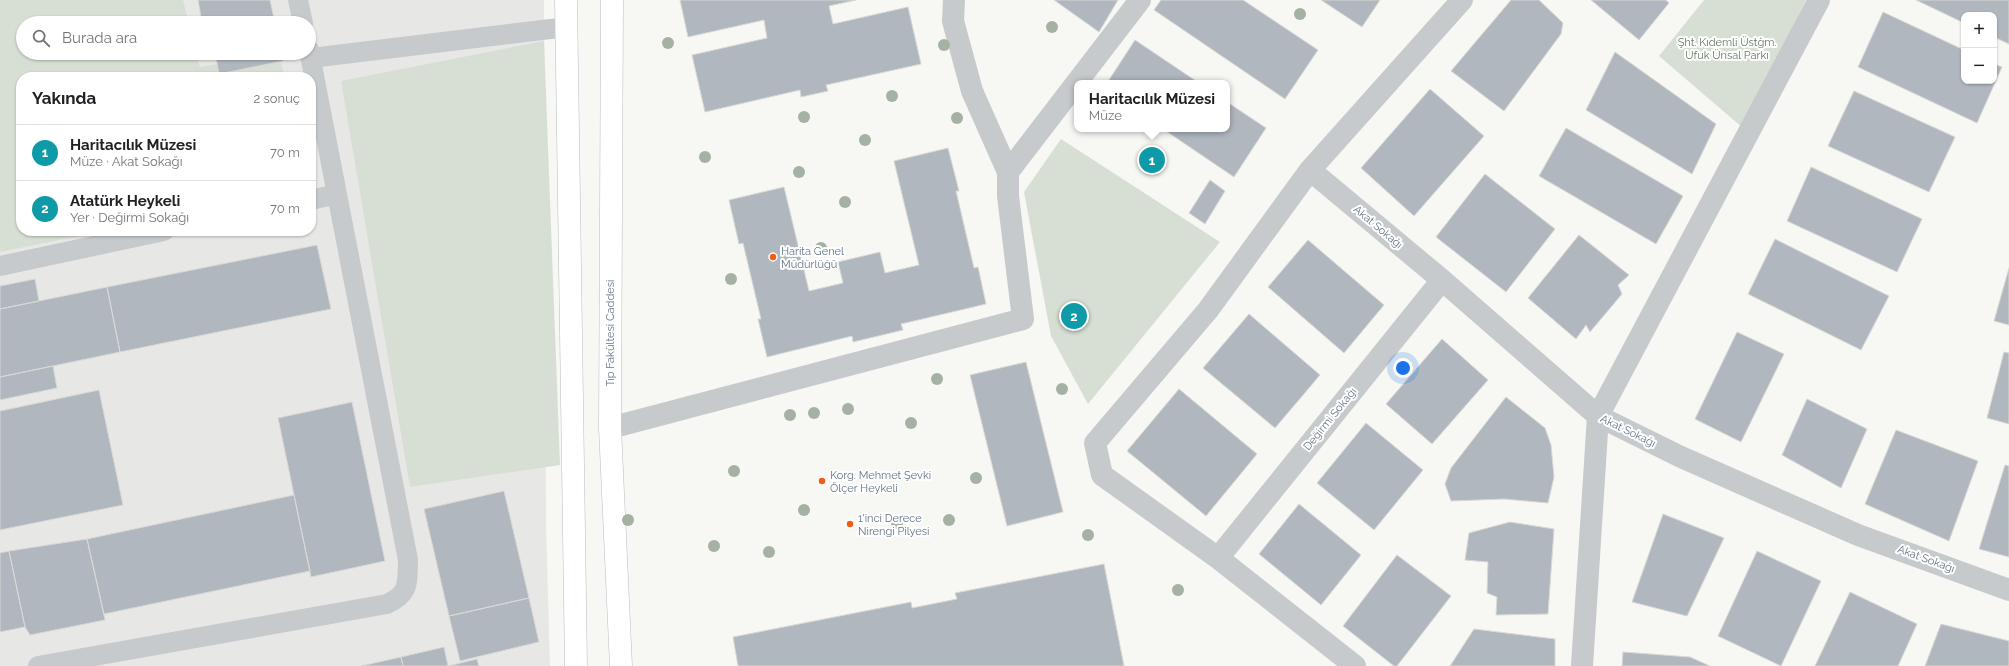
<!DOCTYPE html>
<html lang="tr">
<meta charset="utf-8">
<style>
body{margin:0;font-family:Raleway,sans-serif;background:#f6f6f6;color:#202124}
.controls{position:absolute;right:12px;top:12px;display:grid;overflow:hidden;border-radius:8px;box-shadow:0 1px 3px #0004}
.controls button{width:36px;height:36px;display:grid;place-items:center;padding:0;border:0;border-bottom:1px solid #e0e0e0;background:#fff;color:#202124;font:20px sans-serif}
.you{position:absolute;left:1403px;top:368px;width:14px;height:14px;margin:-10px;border:3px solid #fff;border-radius:50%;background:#1a73e8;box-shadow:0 0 0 6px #1a73e833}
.badge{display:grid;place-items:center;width:26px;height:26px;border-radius:50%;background:#f15c18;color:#fff;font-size:13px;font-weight:700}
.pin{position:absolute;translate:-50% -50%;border:2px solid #fff;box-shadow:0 1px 4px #0006}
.popup{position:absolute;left:1074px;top:80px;width:156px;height:52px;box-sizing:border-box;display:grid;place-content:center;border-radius:8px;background:#fff;filter:drop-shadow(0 1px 3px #0005);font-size:13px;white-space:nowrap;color:#757577}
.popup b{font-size:15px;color:#202124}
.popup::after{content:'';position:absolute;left:50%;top:100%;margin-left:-8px;border:8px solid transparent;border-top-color:#fff}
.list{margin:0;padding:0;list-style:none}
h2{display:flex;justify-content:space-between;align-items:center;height:52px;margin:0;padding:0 16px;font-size:17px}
h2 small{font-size:13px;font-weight:400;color:#757577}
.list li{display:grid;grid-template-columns:26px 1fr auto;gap:12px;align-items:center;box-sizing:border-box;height:56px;padding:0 16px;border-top:1px solid #e0e0e0}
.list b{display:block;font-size:15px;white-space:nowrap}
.list p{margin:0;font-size:13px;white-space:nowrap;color:#757577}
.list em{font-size:13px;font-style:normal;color:#757577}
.icon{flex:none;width:22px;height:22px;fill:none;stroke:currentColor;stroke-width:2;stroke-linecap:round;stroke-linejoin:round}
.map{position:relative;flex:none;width:2009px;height:666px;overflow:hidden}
.search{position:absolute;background:#fff;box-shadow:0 1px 3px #0004;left:16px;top:16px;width:300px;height:44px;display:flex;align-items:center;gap:10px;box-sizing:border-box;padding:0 14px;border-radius:22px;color:#757577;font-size:15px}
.panel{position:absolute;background:#fff;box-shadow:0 1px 3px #0004;left:16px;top:72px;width:300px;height:164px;border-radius:16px}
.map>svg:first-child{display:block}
</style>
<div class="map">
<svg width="2009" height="666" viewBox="0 0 2009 666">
<rect width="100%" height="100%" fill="#f7f7f3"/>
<path fill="#e7e8e6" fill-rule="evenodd" d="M0 0H544L546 524 550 666H0ZM23 23H309V53H23ZM21 77H311V231H21Z"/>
<path fill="#d7dfd4" d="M0 0H183L189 23H23V53H196L200 67 278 53 285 77H21V231H104L0 252Z
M1704 0H1806L1743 128 1659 56Z
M544 41 560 465 410 487 341 81Z
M1061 139 1220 242 1088 404 1051 336 1024 192Z"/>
<path fill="#b0b7be" stroke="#d8d8d6" d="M198 0H270L275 23H202Z
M680 0H856L829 6 833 24 908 7 921 64 826 85 828 91 801 97 800 90 705 112 692 55 767 38 764 20 688 37Z
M1054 0H1118L1099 32Z
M1161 0H1243L1318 50 1285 99 1154 10Z
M1321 0H1380L1362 27Z
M1511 0H1539L1563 23 1561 34 1504 111 1451 71Z
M1591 0H1666L1669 3 1639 40Z
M1916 0H2009V44L1994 37V15H1964V23Z
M1883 12 1964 50V81H1994V64L2002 67 1977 123 1858 67Z
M1135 40 1199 83H1107Z
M1615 52 1716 124 1692 174 1586 110Z
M215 53H281L283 61 219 74Z
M1430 89 1484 136 1414 216 1361 168Z
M1854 91 1955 137 1929 192 1828 146Z
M1227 102 1266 128 1234 177 1163 129H1227Z
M1566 128 1683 196 1656 244 1539 176Z
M948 148 959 191H956L974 268 978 267 986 304 901 324 903 330 853 342 852 336 767 357 758 319H761L743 243 739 244 729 200 784 187 809 291 843 283 838 262 880 252 885 273 919 265 894 161Z
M1811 167 1922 219 1897 272 1787 221Z
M1485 174 1555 229 1506 292 1436 237Z
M1210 180 1225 191 1205 224 1189 213Z
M1579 235 1629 275 1618 285 1622 294 1590 332 1586 325 1576 339 1528 298Z
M1775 239 1889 296 1861 350 1748 294Z
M1308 240 1384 305 1344 353 1268 287Z
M317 245 331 309 120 352 107 287Z
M2009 268V325L1994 321Z
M35 279 39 301 0 309V286Z
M107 287 120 352 0 377V309Z
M1249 314 1320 375 1275 428 1203 368Z
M1737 332 1784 354 1741 442 1695 419Z
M1442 339 1488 380 1432 444 1386 404Z
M2004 352 2009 353V424L1987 418Z
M1026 362 1063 512 1007 526 970 375Z
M53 366 57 388 0 400V377Z
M1179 389 1257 454 1206 516 1127 451Z
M99 390 123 505 0 530V411Z
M1506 397 1545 428 1551 445 1554 477 1548 503 1504 499 1451 501 1445 484 1451 468Z
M1807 399 1867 429 1841 488 1782 455Z
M352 402 385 561 311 577 278 418Z
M1366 423 1423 470 1374 530 1317 483Z
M1896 430 1978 461 1949 541 1865 504Z
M2005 465 2009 466V557L1979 549Z
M504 491 529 598 449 616 424 509Z
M294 495 310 571 104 614 87 539Z
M1299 504 1361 555 1321 605 1259 554Z
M1663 514 1724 538 1687 616 1632 602Z
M1510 522 1554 529 1548 614 1496 615 1497 597 1487 593 1488 562 1465 560 1469 533Z
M87 539 105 620 30 635 25 627 9 551Z
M9 551 25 627 0 632V553Z
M1757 551 1821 581 1781 666 1718 636Z
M1397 555 1451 596 1397 666H1394L1343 626Z
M1104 564 1124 666H738L733 637 911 602 912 608 957 599 955 593Z
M1850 592 1917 624 1898 666H1815Z
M529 598 539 642 460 661 449 616Z
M1941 624 2009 641V666H1925Z
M1474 629 1555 639V666H1450Z
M444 647 448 666 477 659 479 666H403L401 657Z
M1623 652 1690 657 1710 666H1622Z
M401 657 403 666H361Z"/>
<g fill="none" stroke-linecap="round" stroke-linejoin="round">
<g stroke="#b8bdc2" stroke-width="23">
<path id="secondary" d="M566 0 576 666
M612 0 610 428 621 666"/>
</g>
<path stroke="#c6cacd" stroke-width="20" d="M298 0 303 23
M311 58 567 27
M311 200 337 194
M0 266 164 231
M38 666 387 604C410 593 407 584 408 560L309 50"/>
<path stroke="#c6cacd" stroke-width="22" d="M1310 170 1442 280 1598 416 1681 457 1858 535 2009 590
M1008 172 1140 0
M610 428 1023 319 1008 196V172L972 91 953 21 954 0
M1218 558 1442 280
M1355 666 1218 558 1102 475 1095 443 1208 310 1310 170 1462 0
M1582 666 1598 416 1819 0"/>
<use href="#secondary" stroke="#fff" stroke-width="22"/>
</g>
<g fill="#a5b1a2">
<circle cx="1300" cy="14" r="6"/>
<circle cx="1052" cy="27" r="6"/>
<circle cx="668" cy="43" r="6"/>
<circle cx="944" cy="45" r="6"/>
<circle cx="892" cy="96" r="6"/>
<circle cx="804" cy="117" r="6"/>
<circle cx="957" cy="118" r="6"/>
<circle cx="865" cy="140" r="6"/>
<circle cx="705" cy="157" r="6"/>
<circle cx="799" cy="172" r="6"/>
<circle cx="845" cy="202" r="6"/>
<circle cx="821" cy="248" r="6"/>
<circle cx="731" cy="279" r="6"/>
<circle cx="937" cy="379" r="6"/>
<circle cx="1062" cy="389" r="6"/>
<circle cx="848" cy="409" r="6"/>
<circle cx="814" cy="413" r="6"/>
<circle cx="790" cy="415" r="6"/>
<circle cx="911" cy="423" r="6"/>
<circle cx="734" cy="471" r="6"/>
<circle cx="976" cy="478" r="6"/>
<circle cx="804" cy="510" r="6"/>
<circle cx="628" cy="520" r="6"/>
<circle cx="949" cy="520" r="6"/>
<circle cx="897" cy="523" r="6"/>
<circle cx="1088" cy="535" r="6"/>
<circle cx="714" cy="546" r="6"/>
<circle cx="769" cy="552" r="6"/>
<circle cx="1178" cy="590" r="6"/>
</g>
<g fill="#f15c18" stroke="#fff" stroke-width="1.5">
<circle cx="773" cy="257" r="4"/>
<circle cx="822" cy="481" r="4"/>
<circle cx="850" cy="524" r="4"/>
</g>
<g text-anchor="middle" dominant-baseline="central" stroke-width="4" stroke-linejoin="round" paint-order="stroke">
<g font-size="11" fill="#62785f" stroke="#fff">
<text x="1727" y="42">Şht. Kıdemli Üstğm.<tspan x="1727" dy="13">Ufuk Ünsal Parkı</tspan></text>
</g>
<g font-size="11" fill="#637487" stroke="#fff">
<text transform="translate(1378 227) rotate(40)">Akat Sokağı</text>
<text transform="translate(610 333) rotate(-90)">Tıp Fakültesi Caddesi</text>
<text transform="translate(1330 419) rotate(-51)">Değirmi Sokağı</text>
<text transform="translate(1628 431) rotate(26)">Akat Sokağı</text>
<text transform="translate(1926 559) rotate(20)">Akat Sokağı</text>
</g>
<g font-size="11" fill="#637487" stroke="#fff" text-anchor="start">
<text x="781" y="251">Harita Genel<tspan x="781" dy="13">Müdürlüğü</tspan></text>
<text x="830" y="475">Korg. Mehmet Şevki<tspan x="830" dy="13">Ölçer Heykeli</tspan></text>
<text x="858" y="518">1'inci Derece<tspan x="858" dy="13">Nirengi Pilyesi</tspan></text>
</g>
</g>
</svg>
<div class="controls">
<button>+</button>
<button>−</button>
</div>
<div class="you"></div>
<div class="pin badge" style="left:1152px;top:160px;background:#0f9aa8">1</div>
<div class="popup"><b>Haritacılık Müzesi</b>Müze</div>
<div class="pin badge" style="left:1074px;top:316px;background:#0f9aa8">2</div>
<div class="search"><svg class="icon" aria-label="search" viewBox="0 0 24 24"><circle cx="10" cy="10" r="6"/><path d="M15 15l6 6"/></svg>Burada ara</div>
<section class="panel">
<h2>Yakında<small>2 sonuç</small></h2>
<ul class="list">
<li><span class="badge" style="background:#0f9aa8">1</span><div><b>Haritacılık Müzesi</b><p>Müze · Akat Sokağı</p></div><em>70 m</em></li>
<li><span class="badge" style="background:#0f9aa8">2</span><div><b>Atatürk Heykeli</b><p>Yer · Değirmi Sokağı</p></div><em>70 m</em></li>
</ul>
</section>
</div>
